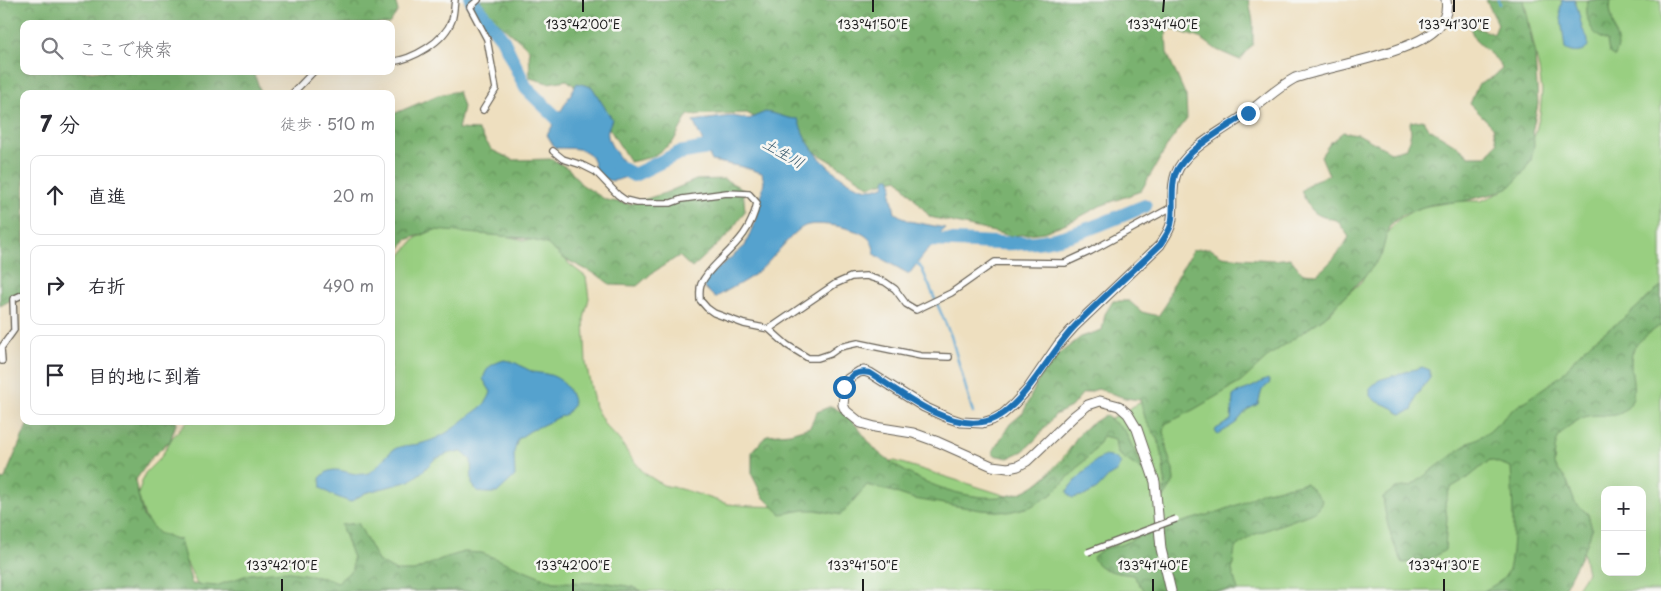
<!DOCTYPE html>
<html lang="ja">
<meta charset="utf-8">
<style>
body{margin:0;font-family:"Playpen Sans","Klee One",sans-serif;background:#f2f2f3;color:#2b2b33}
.controls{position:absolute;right:15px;bottom:15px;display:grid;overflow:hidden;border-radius:10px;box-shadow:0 5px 20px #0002}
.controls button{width:45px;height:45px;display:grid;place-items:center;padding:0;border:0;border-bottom:1px solid #e1e1e2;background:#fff;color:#2b2b33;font:25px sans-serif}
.stop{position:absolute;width:15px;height:15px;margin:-11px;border:4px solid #1f6fb2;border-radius:50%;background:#fff}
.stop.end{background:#1f6fb2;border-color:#fff;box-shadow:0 1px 5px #0008}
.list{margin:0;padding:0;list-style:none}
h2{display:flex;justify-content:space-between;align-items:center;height:65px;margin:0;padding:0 20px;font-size:21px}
h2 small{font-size:16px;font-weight:400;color:#7c7c81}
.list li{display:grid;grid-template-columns:32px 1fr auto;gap:15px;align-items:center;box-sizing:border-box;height:80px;margin:0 10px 10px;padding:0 10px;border:1px solid #e1e1e2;border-radius:10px}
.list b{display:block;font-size:19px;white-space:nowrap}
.list em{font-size:16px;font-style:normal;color:#7c7c81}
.icon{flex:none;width:28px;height:28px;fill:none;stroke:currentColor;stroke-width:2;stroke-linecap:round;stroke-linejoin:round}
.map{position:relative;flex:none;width:1661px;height:591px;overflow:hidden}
.search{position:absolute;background:#fff;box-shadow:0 5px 20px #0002;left:20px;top:20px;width:375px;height:55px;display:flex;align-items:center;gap:12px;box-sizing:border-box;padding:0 18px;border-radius:10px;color:#7c7c81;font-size:19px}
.panel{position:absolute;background:#fff;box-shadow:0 5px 20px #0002;left:20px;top:90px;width:375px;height:335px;border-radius:10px}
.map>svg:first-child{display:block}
</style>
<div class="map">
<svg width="1661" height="591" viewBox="0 0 1661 591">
<defs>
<pattern id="forest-crowns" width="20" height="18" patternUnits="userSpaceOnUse" patternTransform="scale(1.25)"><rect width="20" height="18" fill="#7ab26f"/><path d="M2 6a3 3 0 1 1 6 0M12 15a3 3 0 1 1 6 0" fill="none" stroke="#63905a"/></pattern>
</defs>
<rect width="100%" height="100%" fill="#f6f6f2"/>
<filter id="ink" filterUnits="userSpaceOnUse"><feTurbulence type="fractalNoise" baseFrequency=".02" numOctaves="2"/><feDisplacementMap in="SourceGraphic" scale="10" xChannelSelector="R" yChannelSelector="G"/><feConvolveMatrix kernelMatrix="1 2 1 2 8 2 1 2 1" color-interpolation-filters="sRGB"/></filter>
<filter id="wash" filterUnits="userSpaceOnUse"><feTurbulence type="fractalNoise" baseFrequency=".0096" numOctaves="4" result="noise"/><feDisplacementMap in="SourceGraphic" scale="20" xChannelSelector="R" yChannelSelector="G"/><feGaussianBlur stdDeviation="1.12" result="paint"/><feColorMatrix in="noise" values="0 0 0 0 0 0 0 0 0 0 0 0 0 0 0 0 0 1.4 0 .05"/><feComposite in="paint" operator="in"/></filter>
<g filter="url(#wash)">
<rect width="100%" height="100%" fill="#eedfbf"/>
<path fill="#99cf81" stroke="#5a764e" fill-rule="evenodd" d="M1524 0H1661V591H1575L1587 573 1583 552 1561 551 1498 591H200L187 563 154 534 144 515 138 494 145 473 161 457 172 438 187 421H391V279L394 276 401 255 416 238 436 229 502 235 523 240H533L555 246 568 263 586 277 589 298 584 319 586 363 595 407 605 425 620 441 630 456 644 473 663 485 685 490 728 504 750 506 794 507 872 461H895L1007 496 1028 491 1046 476 1061 460 1089 424 1110 419 1154 395 1275 350 1312 326 1330 313 1344 297 1361 282 1372 263 1385 235 1400 218 1420 207 1459 201H1481L1501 192 1514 174 1535 135 1540 114 1542 91 1539 69ZM1605 490H1642V572H1605Z"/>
<path fill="url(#forest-crowns)" stroke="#4b6746" d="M0 0H395L398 11 389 24H24V71H252L257 81 261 94H24V293L0 306Z
M481 0H1249L1253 22V44L1240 60 1217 50 1202 39 1166 27 1167 53 1186 96 1187 119 1169 143 1141 191 1100 206 1074 220 1044 232 1011 236 930 217 898 179 869 186 829 160 747 113 688 115 673 142 652 157 630 162 591 99 567 80 548 83 530 78 529 49 478 5Z
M1486 0H1523L1535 55 1538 104 1533 128 1534 145 1531 160 1522 174 1511 186 1496 193 1464 201 1433 204 1417 209 1402 215 1389 226 1381 256 1371 269 1325 317 1270 355 1241 382 1186 414 1165 424 1164 434 1167 452 1173 470 1174 482 1163 499 1165 481 1161 448 1155 435 1146 421 1140 400 1125 398 1098 389 1082 394 1071 407 1055 415 1035 440 1023 451 1008 458 993 455V451L1010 424 1023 413 1044 368 1055 357 1081 337 1102 330 1105 314 1113 301H1129L1142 312 1158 316 1167 303 1171 287 1193 250 1209 248 1222 256 1240 258 1274 260 1290 258 1302 273 1317 274C1331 263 1340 252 1349 237L1337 220C1314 216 1311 212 1301 191L1313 181 1329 175 1321 156 1330 143 1343 132 1358 134 1391 152 1407 148 1411 132 1410 122 1423 120 1428 128 1457 146 1469 156H1487L1497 143 1493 127 1470 104 1478 85 1493 77 1502 69 1499 62 1475 40 1469 25 1494 34 1498 24Z
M1588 0H1611L1610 9 1618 46 1615 57 1609 53 1607 41C1590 35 1584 17 1588 0Z
M458 91 463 107 458 129 478 130 492 150 513 160 552 159 569 169 581 184 606 200 630 204 665 193 696 180 724 179 743 189 745 211 729 234 692 268 679 256 652 273 637 286 611 285 599 276 563 258 547 244 524 238 435 230 406 240 391 262V115L438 95Z
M1661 286V325C1653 331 1636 341 1633 351 1626 369 1641 392 1628 407 1617 421 1602 413 1588 416 1583 417 1578 420 1574 423 1555 434 1555 444 1554 465L1567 481 1575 503 1588 514 1592 529 1587 544 1563 591H1484C1490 587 1502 582 1506 575 1517 562 1512 487 1511 467L1490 460 1469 477 1450 488 1445 503 1447 517 1445 550 1431 559 1403 563C1391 541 1386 522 1383 497L1396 488 1411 486 1467 444 1489 432 1512 410 1562 375 1576 357 1591 342 1627 316Z
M831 406C836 409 843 412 847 416 859 426 867 442 879 453 913 483 988 513 1030 488 1041 482 1060 466 1067 456 1072 449 1074 439 1080 433 1086 426 1097 421 1105 415L1125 431 1144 472 1117 453 1115 439 1103 436 1093 452 1051 495 1030 507 1008 512 981 510 914 499 890 491 867 485 841 515 816 510H804L781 514 763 497 752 475V452L767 435 790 433 810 427 817 412Z
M29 421H177L170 441 152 457 135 481 143 516 158 533 180 540 192 584 216 586 250 574 283 571 317 576 338 582 352 570 353 558 341 525 358 523 378 561 396 571H414L441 559 464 552 482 553 554 582 609 583 633 587 642 591H0V479L4 480Z
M1306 483 1322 500 1321 504 1315 512 1253 535 1235 548 1232 570 1238 591H1144L1133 575C1120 573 1098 572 1093 557L1103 549 1124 544 1144 533 1221 511 1242 503 1262 492Z"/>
<path fill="#55a2ce" stroke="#385f75" d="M1562 0H1574C1578 5 1580 22 1583 30 1585 33 1588 37 1588 41 1590 54 1572 55 1565 49L1560 10Z
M577 83 592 87 612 119C611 122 609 126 608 130 605 144 625 162 632 175 613 181 611 186 595 170 593 145 575 149 555 148L547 135Z
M765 112C777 113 786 119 798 119 801 128 804 137 809 144 821 162 849 189 872 189 876 189 880 187 884 186L886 178H890L893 185 891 194 895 213 909 221 945 228 909 274 875 255C874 250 873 242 868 238 859 228 818 221 805 226 793 231 772 260 761 269 748 281 730 288 715 298L700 283 745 246 755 221 764 182 762 173 743 167 712 161 693 121 732 116 749 119Z
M504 360C517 361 522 368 534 372 537 373 542 373 546 374 562 377 570 388 574 404L566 414 530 431 518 439 514 452 515 476 497 493H486L477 491 472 484 471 460 462 452 450 453 435 459 423 471 410 481 365 493 350 502 332 495 321 488 320 478C322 476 326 472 329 471 340 467 352 476 364 474 376 473 383 457 393 450 402 444 413 446 423 443 444 437 452 429 469 416 479 408 487 405 491 392L483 379C487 366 492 364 504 360Z
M1422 367 1430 370V378L1416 396 1412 411 1400 414 1393 408 1376 401 1370 396V388L1379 380Z
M1268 379 1270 383 1262 390 1258 404 1247 410 1236 423 1219 434 1215 432 1216 429 1231 420 1233 396C1239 391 1246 390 1252 387 1258 384 1262 381 1268 379Z
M1105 456 1115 458 1121 463 1116 472 1109 476 1097 489 1086 495 1072 498 1067 492C1071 483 1077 480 1083 473 1092 465 1093 461 1105 456Z"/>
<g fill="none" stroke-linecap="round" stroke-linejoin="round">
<path stroke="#55a2ce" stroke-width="2.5" d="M1498 0 1500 4
M917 263 922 269 951 336 973 413"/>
<path stroke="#55a2ce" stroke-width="14" d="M471 0 502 38 526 88 565 126 571 130
M617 166 634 175 679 153 724 145
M917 240C959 239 1002 247 1044 241 1080 235 1112 219 1145 206"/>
</g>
</g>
<g filter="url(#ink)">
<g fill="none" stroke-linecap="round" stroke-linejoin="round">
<g stroke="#666055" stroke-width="8">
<path id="street" d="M478 0 470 7 487 39 494 78 496 89 483 110
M391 62C413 59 444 42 452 20 454 14 454 6 455 0
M292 94 314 71
M553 151 563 159 582 165 596 172 618 195 625 200 637 203H671L682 199 727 193 749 194 757 203C751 231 737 243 718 262 712 268 705 276 701 284 699 289 700 294 700 300L707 308 714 313 744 324 769 329 787 345 808 358H818L830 354 840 347 858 343 921 356 949 357
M769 329 835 284 851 277 866 276 885 282 895 289 906 304 916 310 951 293 995 262 1065 263 1091 251 1172 207
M2 361 1 348 14 330 13 299 24 294"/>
</g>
<g stroke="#666055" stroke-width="11">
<path id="secondary" d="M1171 591 1161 549 1155 482 1137 429 1128 414 1119 406 1100 401 1088 405 1074 416 1027 461 1018 466 1008 468 992 466 938 442 913 433 875 427 861 423 846 411 843 405 845 387 848 379 859 372 864 371 870 373 924 407 946 417 961 422 982 423 992 420 1003 414 1014 404 1027 390 1058 345 1074 327 1160 245C1164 238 1169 232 1171 224 1175 208 1170 190 1176 174 1185 148 1227 129 1249 112 1264 101 1278 87 1295 78 1330 66 1414 53 1437 28 1445 20 1448 11 1446 0"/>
</g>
<use href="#street" stroke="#fff" stroke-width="5.5"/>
<use href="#secondary" stroke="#fff" stroke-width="9"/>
<g stroke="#666055" stroke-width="8" stroke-linecap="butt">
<path id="street-bridge" d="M1088 552 1176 519"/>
</g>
<use href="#street-bridge" stroke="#fff" stroke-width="5.5"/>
</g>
</g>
<g fill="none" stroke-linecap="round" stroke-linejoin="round" filter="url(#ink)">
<path stroke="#1f6fb2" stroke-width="6" d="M844 387C850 375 857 370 870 373 901 392 944 428 982 422 1019 418 1050 351 1075 326 1102 298 1132 272 1160 245 1164 238 1169 232 1171 225 1175 209 1170 191 1175 175 1184 150 1226 128 1248 113"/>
</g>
<path fill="none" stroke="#1c1c1c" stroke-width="2" d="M583 12V0M873 12V0M1163 12 1164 0M1454 12V0M282 591V579M573 591V579M863 591V579M1153 591V579M1444 591V579"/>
<g text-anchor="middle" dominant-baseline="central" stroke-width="5" stroke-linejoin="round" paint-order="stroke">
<g font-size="15" font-style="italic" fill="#36586c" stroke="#f6f6f2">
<text transform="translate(784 152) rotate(30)">土生川</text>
</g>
</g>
<g font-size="12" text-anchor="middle" fill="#1c1c1c" stroke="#f6f6f2" stroke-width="5" stroke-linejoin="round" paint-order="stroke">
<text x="583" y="29">133°42'00"E</text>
<text x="873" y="29">133°41'50"E</text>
<text x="1163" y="29">133°41'40"E</text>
<text x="1454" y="29">133°41'30"E</text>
<text x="282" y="570">133°42'10"E</text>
<text x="573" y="570">133°42'00"E</text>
<text x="863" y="570">133°41'50"E</text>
<text x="1153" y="570">133°41'40"E</text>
<text x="1444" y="570">133°41'30"E</text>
</g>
</svg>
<div class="controls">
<button>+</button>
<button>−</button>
</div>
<div class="stop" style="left:844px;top:387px"></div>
<div class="stop end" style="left:1248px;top:113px"></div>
<div class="search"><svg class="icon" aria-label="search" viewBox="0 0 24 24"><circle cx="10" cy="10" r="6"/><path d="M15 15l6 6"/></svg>ここで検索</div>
<section class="panel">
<h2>7 分<small>徒歩 · 510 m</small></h2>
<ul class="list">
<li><svg class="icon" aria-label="ahead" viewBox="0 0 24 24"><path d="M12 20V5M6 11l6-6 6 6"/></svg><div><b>直進</b></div><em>20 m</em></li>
<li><svg class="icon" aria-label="right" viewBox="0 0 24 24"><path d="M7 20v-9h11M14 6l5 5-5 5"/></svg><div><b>右折</b></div><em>490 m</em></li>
<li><svg class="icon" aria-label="arrive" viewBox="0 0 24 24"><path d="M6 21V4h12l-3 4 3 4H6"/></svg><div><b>目的地に到着</b></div></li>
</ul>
</section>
</div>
